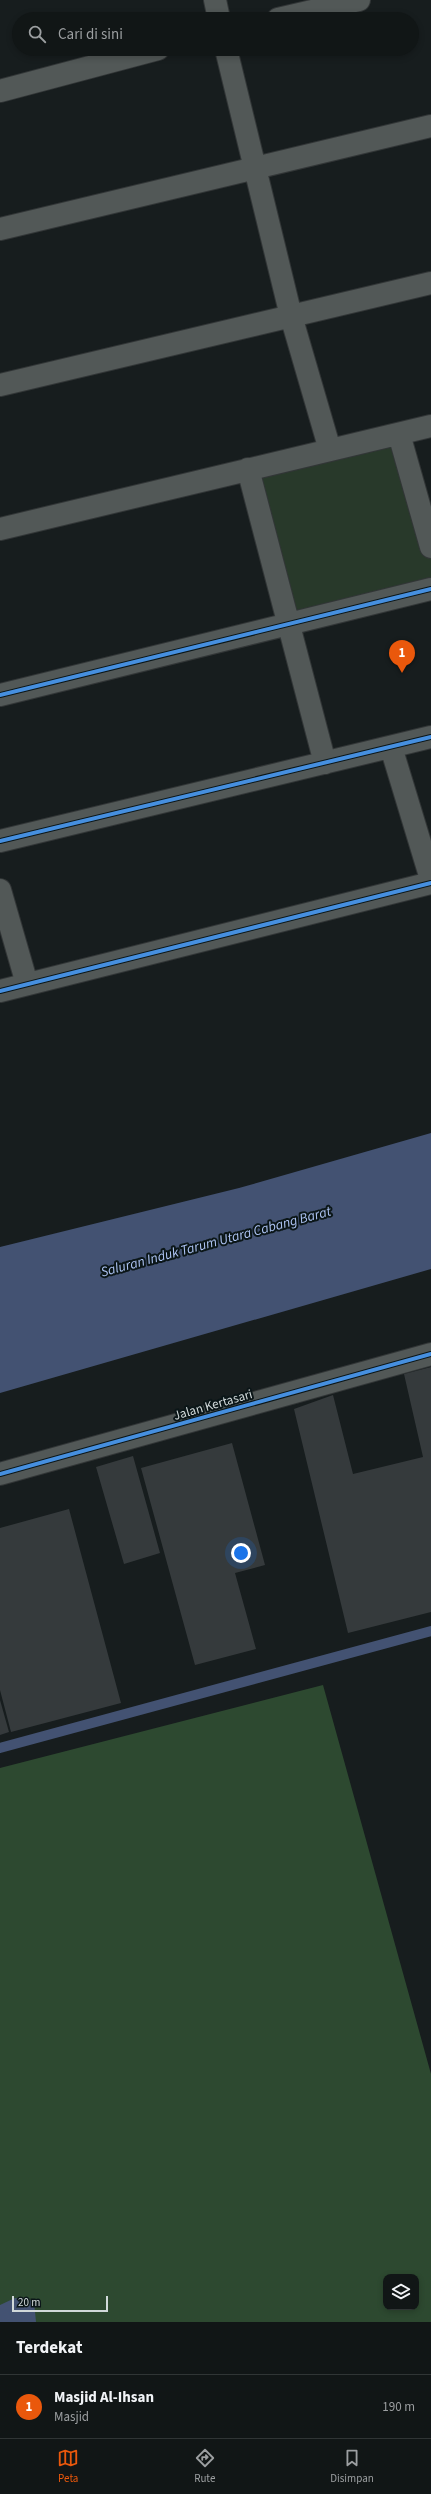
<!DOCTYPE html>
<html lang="id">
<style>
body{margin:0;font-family:"Source Sans 3",sans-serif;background:#1e2323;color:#f1f3f6}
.controls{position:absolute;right:12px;bottom:12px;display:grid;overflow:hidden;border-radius:8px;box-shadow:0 2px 6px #0003}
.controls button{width:36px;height:36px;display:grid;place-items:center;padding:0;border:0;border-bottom:1px solid #303535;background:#111616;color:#f1f3f6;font:20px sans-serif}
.scale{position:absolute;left:12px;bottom:10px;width:96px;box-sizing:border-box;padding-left:4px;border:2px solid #d1d9da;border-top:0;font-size:11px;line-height:14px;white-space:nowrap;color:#d1d9da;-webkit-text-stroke:3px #0b1618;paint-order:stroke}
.you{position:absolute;left:241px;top:1553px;width:14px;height:14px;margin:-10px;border:3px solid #fff;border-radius:50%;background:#1a73e8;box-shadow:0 0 0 6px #1a73e833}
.badge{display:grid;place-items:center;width:26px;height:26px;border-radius:50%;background:#ea580c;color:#fff;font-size:13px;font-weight:700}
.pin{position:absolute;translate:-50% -33px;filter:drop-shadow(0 1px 2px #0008)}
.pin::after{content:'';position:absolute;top:21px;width:14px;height:12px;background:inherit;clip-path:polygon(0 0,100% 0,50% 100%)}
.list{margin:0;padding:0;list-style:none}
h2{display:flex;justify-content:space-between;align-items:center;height:52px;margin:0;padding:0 16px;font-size:17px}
h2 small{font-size:13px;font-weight:400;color:#9c9fa1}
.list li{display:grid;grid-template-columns:26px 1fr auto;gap:12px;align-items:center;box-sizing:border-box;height:64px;padding:0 16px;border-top:1px solid #303535}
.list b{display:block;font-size:15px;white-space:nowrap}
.list p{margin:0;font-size:13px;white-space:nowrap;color:#9c9fa1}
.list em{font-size:13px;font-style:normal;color:#9c9fa1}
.icon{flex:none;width:22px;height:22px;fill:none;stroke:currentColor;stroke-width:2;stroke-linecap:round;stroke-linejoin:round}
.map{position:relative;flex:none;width:431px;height:2322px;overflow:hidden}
.search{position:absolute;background:#111616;box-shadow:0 2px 6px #0003;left:12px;right:12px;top:12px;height:44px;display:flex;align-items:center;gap:10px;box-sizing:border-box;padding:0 14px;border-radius:22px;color:#9c9fa1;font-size:15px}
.sheet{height:116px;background:#111616}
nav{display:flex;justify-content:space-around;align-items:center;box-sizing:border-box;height:56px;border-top:1px solid #303535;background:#111616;font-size:11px;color:#9c9fa1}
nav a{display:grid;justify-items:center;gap:2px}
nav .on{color:#ea580c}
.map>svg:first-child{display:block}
</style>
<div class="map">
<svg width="431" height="2322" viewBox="0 0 431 2322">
<rect width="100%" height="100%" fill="#171d1e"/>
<path fill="#28392a" d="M399 434 431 547V589L289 624 248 469Z"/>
<path fill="#2d4930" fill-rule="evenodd" d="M323 1685 431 2074V2322H0V1768ZM386 2277H416V2307H386Z"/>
<path fill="#435272" d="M431 1133V1269L0 1393V1247L239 1188Z
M15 2298 34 2301 36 2322H0V2305Z"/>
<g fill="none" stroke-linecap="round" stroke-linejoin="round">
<path stroke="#435272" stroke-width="10" d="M0 1748 431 1631"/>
</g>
<path fill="#353a3c" d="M431 1367V1612L348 1633 294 1409 333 1395 353 1474 423 1457 404 1374Z
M232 1443 265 1565 235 1573 256 1649 195 1665 141 1468Z
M133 1456 160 1553 124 1564 96 1467Z
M69 1509 121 1703 11 1732 0 1690V1528Z
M0 1700 9 1732 0 1735Z"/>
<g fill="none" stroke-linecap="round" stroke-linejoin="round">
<g stroke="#323637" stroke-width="24">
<path id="minor" d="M215 0 219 19
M278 19 359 0
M226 49 291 316 330 450
M0 91 158 49
M0 229 431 126
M0 385 431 283
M399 434 431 547
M248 469 325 763
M0 529 431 426
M0 695 431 589
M391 747 431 879
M0 841 431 737
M0 890 27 984
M0 991 431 883
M0 1474 431 1354"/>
</g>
<use href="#minor" stroke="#525857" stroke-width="22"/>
<g stroke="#0b1618" stroke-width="6">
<path id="cycleway" d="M0 695 431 589
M0 841 431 737
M0 991 431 883
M0 1474 431 1354"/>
</g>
<use href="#cycleway" stroke="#468fdf" stroke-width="4"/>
</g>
<g text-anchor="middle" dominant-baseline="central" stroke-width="4" stroke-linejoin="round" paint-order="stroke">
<g font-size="13" fill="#d1d9da" stroke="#0b1618">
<text transform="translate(213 1405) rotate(-16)">Jalan Kertasari</text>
</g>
<g font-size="14" font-style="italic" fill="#aec4f4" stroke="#0b1618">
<text transform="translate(216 1242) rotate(-15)">Saluran Induk Tarum Utara Cabang Barat</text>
</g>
</g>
</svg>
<div class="controls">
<button><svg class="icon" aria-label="layers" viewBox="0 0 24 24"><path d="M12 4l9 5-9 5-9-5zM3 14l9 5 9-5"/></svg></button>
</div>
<div class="scale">20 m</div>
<div class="you"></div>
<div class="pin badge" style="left:402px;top:673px">1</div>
<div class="search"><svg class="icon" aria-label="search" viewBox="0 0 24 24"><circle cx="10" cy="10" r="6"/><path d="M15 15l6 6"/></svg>Cari di sini</div>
</div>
<section class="sheet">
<h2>Terdekat<small></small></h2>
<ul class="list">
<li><span class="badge">1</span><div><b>Masjid Al-Ihsan</b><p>Masjid</p></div><em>190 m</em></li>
</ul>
</section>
<nav>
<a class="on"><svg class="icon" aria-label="map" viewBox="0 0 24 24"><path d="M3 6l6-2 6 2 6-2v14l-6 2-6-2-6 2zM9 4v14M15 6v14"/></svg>Peta</a>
<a><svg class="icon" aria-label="directions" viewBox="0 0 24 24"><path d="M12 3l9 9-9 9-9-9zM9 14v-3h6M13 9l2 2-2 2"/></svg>Rute</a>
<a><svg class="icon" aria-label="saved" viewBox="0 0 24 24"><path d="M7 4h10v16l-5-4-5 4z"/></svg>Disimpan</a>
</nav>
